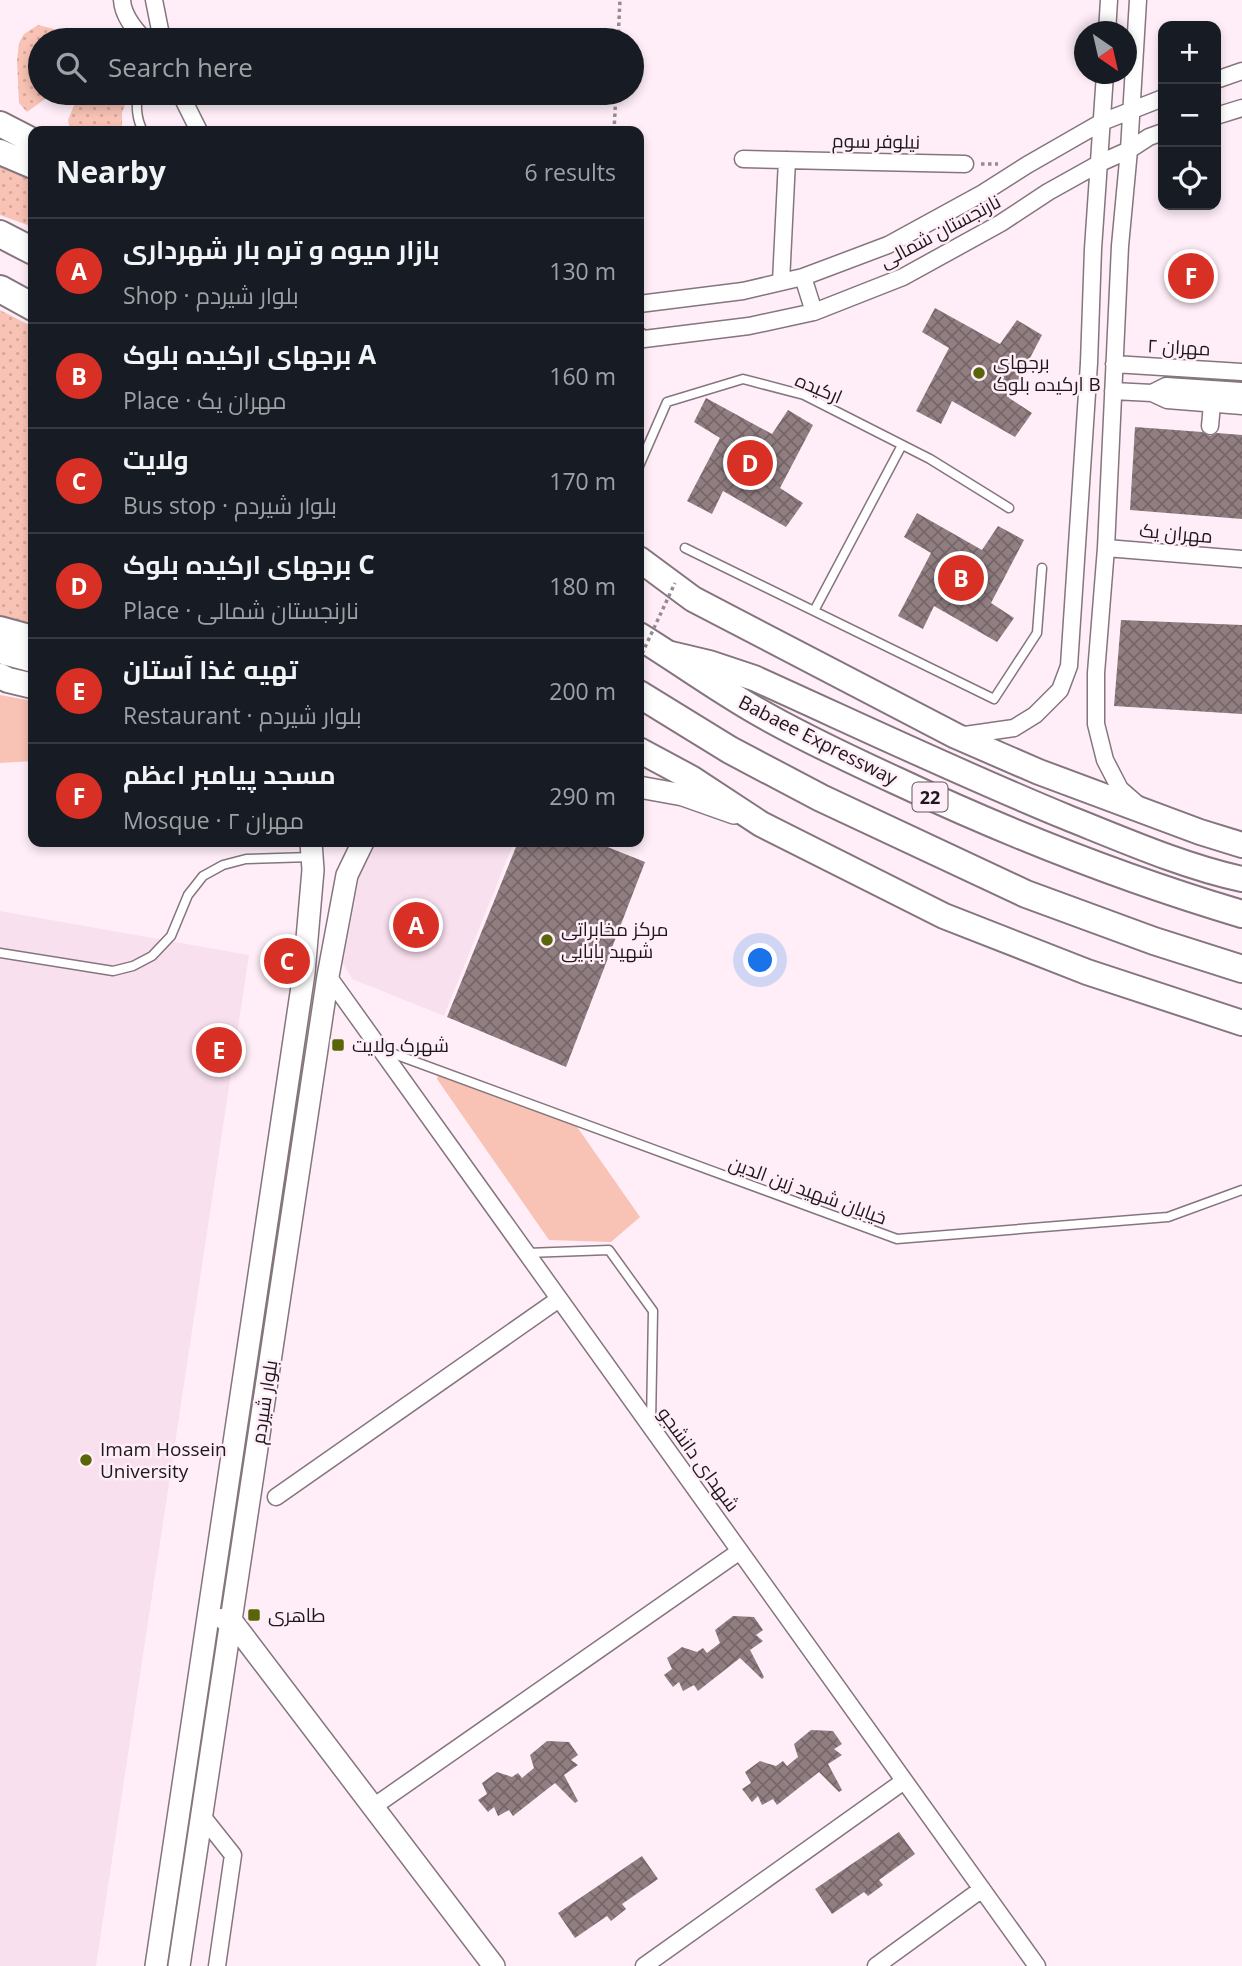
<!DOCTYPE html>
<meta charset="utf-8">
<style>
body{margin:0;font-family:"Open Sans",Cairo,sans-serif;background:#242831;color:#f1f3f6}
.controls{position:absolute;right:21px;top:21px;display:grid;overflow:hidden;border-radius:14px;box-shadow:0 4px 10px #0003}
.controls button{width:63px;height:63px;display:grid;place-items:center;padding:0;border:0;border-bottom:2px solid #363941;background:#171b24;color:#f1f3f6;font:35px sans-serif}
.compass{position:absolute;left:1074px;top:21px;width:63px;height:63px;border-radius:50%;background:#171b24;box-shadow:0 4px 10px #0003;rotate:146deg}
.you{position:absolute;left:761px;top:961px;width:24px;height:24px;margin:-18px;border:5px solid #fff;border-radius:50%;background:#1a73e8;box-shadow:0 0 0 10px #1a73e833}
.badge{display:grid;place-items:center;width:46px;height:46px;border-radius:50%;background:#d93025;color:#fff;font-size:23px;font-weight:700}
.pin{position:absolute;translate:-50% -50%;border:4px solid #fff;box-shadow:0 2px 7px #0006}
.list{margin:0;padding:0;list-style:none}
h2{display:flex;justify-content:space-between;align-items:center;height:91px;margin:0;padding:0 28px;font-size:30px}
h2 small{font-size:23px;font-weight:400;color:#9ea1a6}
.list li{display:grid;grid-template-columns:46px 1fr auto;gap:21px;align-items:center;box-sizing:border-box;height:105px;padding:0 28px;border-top:2px solid #363941}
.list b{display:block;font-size:26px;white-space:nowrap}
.list p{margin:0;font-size:23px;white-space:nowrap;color:#9ea1a6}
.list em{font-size:23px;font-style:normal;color:#9ea1a6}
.icon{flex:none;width:38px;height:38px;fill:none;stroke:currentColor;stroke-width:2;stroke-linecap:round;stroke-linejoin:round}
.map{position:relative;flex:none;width:1242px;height:1966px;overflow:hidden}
.search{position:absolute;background:#171b24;box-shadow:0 4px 10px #0003;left:28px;top:28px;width:616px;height:77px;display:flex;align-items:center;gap:18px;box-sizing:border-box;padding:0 24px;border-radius:38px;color:#9ea1a6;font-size:26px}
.panel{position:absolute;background:#171b24;box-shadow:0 4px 10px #0003;left:28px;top:126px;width:616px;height:721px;border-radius:14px}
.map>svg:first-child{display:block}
</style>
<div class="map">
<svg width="1242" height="1966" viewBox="0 0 1242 1966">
<defs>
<pattern id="garden-dots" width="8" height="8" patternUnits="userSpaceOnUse" patternTransform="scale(1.75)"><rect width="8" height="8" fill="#f8c2b4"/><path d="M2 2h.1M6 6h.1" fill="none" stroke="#d4a69a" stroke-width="1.8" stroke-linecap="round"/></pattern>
<pattern id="building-cross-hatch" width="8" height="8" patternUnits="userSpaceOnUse" patternTransform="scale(1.75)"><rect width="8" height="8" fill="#917e81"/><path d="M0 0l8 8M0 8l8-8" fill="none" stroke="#766669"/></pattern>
</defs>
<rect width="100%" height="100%" fill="#ffeef8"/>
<path fill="#f9e0ef" d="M372 842H514L444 1016 352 979 343 964 362 862Z
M0 911 249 955 96 1966H0Z"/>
<path fill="#f8c2b4" d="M0 695 33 701V761L0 763Z
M438 1075 575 1124 640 1217 611 1242 549 1240 437 1079Z"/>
<path fill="url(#garden-dots)" d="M38 25 58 30 70 40H40V93H52L45 99 27 112 19 103 17 61 19 43 24 34Z
M79 93H129L122 113V131H70L68 120Z
M0 162 33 173V227L0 215Z
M0 310 33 327V628L0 619Z"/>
<path fill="url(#building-cross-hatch)" d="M935 308 1000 344 1017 320 1042 335 1009 398 1032 413 1015 437 952 401 941 424 916 411 949 348 922 332Z
M706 398 772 434 788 410 813 425 780 488 803 503 786 527 723 491 712 514 687 501 720 438 694 422Z
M1135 427 1202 432 1210 436 1217 433 1242 435V519L1130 510Z
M917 513 982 550 998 526 1024 540 991 603 1014 618 997 642 934 606 923 629 898 616 931 553 904 537Z
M1121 620 1242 625V714L1114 706Z
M518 842H595L645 862 566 1067 447 1017Z
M733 1616 754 1617 763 1630 756 1635 763 1641 750 1650 764 1677 762 1679 740 1658 698 1691 694 1685 683 1691 679 1682 673 1687 664 1675 672 1669 667 1658 682 1647 697 1652 703 1648 707 1653 720 1643 715 1630Z
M811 1730 833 1731 842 1744 834 1749 842 1755 828 1764 842 1790 839 1792 819 1772 777 1805 773 1799 762 1805 758 1796 752 1802 742 1789 751 1783 745 1772 760 1761 776 1766 783 1761 787 1766 798 1757 794 1744Z
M547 1741 569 1742 578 1755 571 1760 578 1765 564 1775 578 1801 575 1803 555 1783 513 1816 509 1810 498 1816 494 1807 488 1812 478 1800 487 1794 482 1783 497 1772 512 1777 518 1773 522 1778 534 1768 530 1755Z
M899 1832 915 1854 879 1880 883 1885 868 1896 864 1892 832 1914 815 1889Z
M642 1856 658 1879 622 1904 626 1909 611 1921 607 1916 575 1938 558 1913Z"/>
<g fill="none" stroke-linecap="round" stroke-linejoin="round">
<g stroke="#84757e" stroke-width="11">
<path id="service" d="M139 93C135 105 137 120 143 131
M639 466 667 402 743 379 804 395 930 459 1009 508
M685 548 994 699 1037 633 1042 568
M814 611 902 445
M0 953 113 971 133 966 152 956 171 936 188 895 203 876 223 865 246 859 311 857
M386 1051 897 1239 1168 1217 1242 1190
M527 1253 609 1250 653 1311 651 1424"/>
</g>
<g stroke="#84757e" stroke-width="19">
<path id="minor" d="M122 0C123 16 134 29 145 40
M154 0 162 40
M1107 32 1109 0
M1216 80 1242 71
M180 93 199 131
M1216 116 1242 108
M743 159 965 164
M803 277 814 312
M781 282 787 160
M639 304 743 291 803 277 888 245 983 193 1027 165 1102 122 1163 98
M639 336 644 339 749 326 814 312 903 277 1001 223 1048 192 1100 163 1129 150 1149 137 1163 132
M1114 364 1242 372
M1113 391 1152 393 1167 400 1242 406
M1152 393 1166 386 1242 391
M1210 426 1212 404
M1106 548 1242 559
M958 736 1014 728 1035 715 1060 690 1069 666 1089 363 1093 249 1105 74
M1136 803 1120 789 1105 760 1096 724V673L1106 548 1120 246 1129 150 1138 0
M328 976 1037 1966
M276 1497 559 1299
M373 1807 740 1551
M202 1816 233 1855 217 1966
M644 1966 904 1781
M876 1966 982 1889"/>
</g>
<g stroke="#84757e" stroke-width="24">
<path id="secondary" d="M639 787 683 795 734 813
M224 1619 231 1620 494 1966
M156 1966 304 973 313 870 311 842
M179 1966 328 976 347 875 363 842"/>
</g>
<g stroke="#84757e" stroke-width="28">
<path id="primary" d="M0 124 33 141
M0 152 33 166
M639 559 693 599 956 736 1039 772 1200 832 1242 845
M0 629 33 638
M0 651 33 660
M671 654 709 663 754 678C858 725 961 774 1066 817 1121 839 1185 867 1242 879
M0 676 8 680 33 686
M639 750 691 778 761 824 944 916 1087 972 1242 1023"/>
</g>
<g stroke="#84757e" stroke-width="30">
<path id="trunk" d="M0 234 33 251
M0 289 33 307
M639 636C678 660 715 687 755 710 800 736 849 759 897 781 1008 833 1124 879 1242 914
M639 694 730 750 821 798 1026 894 1154 941 1242 969"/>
</g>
<path stroke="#978b92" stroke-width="3.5" stroke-dasharray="3.5 3.5" stroke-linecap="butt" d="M618 40 620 0
M614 131 616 93
M981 164H998"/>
<use href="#service" stroke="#fff" stroke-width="8"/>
<use href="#minor" stroke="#fff" stroke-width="16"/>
<use href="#secondary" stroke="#fff" stroke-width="21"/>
<use href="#primary" stroke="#fff" stroke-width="24"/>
<use href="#trunk" stroke="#fff" stroke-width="26"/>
<path stroke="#978b92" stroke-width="3.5" stroke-dasharray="3.5 3.5" stroke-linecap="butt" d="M639 660 675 583"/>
</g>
<g fill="#586509" stroke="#ffeef8" stroke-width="2.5">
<circle cx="979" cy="373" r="7"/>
<circle cx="547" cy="940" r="7"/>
<rect x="331" y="1038" width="14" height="14" rx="3.5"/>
<circle cx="86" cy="1460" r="7"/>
<rect x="247" y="1608" width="14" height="14" rx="3.5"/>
</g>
<g text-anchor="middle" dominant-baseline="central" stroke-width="5" stroke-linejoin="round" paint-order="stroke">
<rect fill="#ffeef8" stroke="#61585d" stroke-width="2" x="912.5" y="782.5" width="35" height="29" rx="5"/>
<g font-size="18" font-weight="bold" fill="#1d181b">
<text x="930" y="797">22</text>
</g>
<g font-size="19" fill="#1d181b" stroke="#ffeef8">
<text transform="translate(876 141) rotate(1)">نیلوفر سوم</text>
<text transform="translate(940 231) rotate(-28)">نارنجستان شمالی</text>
<text transform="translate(1179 347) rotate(3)">مهران ۲</text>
<text transform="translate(819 388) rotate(23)">ارکیده</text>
<text transform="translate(1176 533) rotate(5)">مهران یک</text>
<text transform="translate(818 740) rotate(27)">Babaee Expressway</text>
<text transform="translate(808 1190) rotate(20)">خیابان شهید زین الدین</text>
<text transform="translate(264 1402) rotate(-81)">بلوار شیردم</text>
<text transform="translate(699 1459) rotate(54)">شهدای دانشجو</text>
</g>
<g font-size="19" fill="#1d181b" stroke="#ffeef8" text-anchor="start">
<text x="993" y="362">برجهای<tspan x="993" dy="22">ارکیده بلوک B</tspan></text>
<text x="561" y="929">مرکز مخابراتی<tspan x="561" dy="22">شهید بابایی</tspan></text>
<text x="352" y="1045">شهرک ولایت</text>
<text x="100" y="1449">Imam Hossein<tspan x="100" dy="22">University</tspan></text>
<text x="268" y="1615">طاهری</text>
</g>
</g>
</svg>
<div class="controls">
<button>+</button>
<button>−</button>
<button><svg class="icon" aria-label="locate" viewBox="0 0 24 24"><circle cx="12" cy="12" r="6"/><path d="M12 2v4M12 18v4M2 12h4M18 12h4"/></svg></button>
</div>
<svg class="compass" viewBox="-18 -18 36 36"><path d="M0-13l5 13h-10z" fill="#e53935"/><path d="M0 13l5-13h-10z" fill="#9ea1a6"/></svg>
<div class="you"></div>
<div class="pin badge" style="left:416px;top:925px">A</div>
<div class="pin badge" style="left:961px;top:578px">B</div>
<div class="pin badge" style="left:287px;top:961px">C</div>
<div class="pin badge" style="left:750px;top:463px">D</div>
<div class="pin badge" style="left:219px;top:1050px">E</div>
<div class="pin badge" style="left:1191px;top:276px">F</div>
<div class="search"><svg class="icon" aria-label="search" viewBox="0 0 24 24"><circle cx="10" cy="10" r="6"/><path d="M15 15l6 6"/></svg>Search here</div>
<section class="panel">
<h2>Nearby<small>6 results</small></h2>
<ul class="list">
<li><span class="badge">A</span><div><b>بازار میوه و تره بار شهرداری</b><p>Shop · بلوار شیردم</p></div><em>130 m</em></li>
<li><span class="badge">B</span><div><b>برجهای ارکیده بلوک A</b><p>Place · مهران یک</p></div><em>160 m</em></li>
<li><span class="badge">C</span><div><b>ولایت</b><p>Bus stop · بلوار شیردم</p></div><em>170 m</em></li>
<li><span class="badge">D</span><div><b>برجهای ارکیده بلوک C</b><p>Place · نارنجستان شمالی</p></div><em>180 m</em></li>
<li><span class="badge">E</span><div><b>تهیه غذا آستان</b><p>Restaurant · بلوار شیردم</p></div><em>200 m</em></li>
<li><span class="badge">F</span><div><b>مسجد پیامبر اعظم</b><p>Mosque · مهران ۲</p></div><em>290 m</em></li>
</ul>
</section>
</div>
